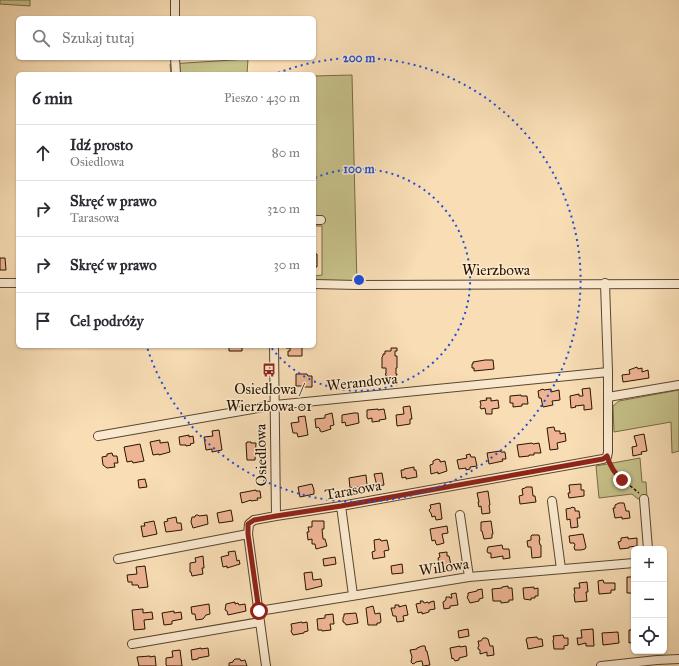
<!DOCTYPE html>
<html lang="pl">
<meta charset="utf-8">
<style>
body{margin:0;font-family:"IM FELL Great Primer",serif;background:#f2f2f3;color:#2b2b33}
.controls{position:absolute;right:12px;bottom:12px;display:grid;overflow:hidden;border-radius:6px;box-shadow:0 1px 3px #0004}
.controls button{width:36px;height:36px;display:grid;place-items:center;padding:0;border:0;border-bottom:1px solid #e1e1e2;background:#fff;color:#2b2b33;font:20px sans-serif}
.stop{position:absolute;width:12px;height:12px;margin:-9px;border:3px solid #8f2418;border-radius:50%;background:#fff}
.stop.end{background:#8f2418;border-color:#fff;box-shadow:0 1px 4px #0008}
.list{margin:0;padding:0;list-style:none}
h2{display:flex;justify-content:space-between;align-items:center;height:52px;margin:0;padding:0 16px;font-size:17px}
h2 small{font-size:13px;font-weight:400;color:#7c7c81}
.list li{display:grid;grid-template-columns:26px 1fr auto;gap:12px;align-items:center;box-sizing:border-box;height:56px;padding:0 16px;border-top:1px solid #e1e1e2}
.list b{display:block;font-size:15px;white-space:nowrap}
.list p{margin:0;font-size:13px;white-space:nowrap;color:#7c7c81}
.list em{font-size:13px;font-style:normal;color:#7c7c81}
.icon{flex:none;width:22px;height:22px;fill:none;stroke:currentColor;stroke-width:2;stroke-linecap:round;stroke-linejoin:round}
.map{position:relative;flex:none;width:679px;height:666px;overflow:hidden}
.search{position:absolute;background:#fff;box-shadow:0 1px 3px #0004;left:16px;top:16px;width:300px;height:44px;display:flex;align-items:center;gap:10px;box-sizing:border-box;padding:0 14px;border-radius:6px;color:#7c7c81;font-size:15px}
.panel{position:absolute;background:#fff;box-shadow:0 1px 3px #0004;left:16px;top:72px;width:300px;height:276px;border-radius:6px}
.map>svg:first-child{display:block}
</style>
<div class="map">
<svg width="679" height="666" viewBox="0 0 679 666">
<rect width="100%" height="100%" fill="#f8ddb5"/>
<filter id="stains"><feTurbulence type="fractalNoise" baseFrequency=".005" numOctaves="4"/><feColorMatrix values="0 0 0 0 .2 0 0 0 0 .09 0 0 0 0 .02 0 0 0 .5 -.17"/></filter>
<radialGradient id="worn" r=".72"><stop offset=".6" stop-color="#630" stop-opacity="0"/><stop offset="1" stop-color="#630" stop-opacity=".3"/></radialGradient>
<path fill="#c5bf88" stroke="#766a44" d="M0 0H30V6L0 4Z
M248 59 247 74H171L170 64Z
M352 75 357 285 314 284V276L322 275V226H314V76Z
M679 390V451L672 453 671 422 614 432 613 406 619 401Z
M640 458 642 482H646L647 497 638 499 632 494 599 498 596 466Z"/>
<path fill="#eeb493" stroke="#261401" d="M314 254H317V267H314Z
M0 258H5L6 270H0Z
M229 346H242V351H229Z
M286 346H302V356H288V351H290V348H286Z
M391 348H397V351H395V356H397V368H396V374H397V375H396V378H386V375L385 374H386V368H382V357L383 356V354H385V351H391Z
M485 360H493L494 369 474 371V368H472V364H473V362Z
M637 367 638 369 642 368V372L648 370 649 378 623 382 622 375 630 374 629 370Z
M296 374H307L308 376H312V387H304V386H296Z
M590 388 592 409 584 410V405L575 406 576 407 571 408 570 396 579 394V396H583L582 389Z
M543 389 544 390 551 389V392L559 390 560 400 552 401 553 405 543 407 541 398H539L538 391Z
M521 395V396H527L528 404H522V406L513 407V403H510V396Z
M486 398H491V401L498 400 499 408 492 409V414H486L485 408 481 409 480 407 481 405 480 401 487 400Z
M410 406 412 419H410V424L397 426 396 415 404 414 403 407Z
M378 409V410L384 409 386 419 379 420 380 421 372 422V418L368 419 367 417V410Z
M332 413 334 425 330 426 331 429 322 432 320 431V429L318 427 316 428 315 419 325 418V415Z
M354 413H358L359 423 346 426 345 422 342 423V415Z
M305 416 308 435 298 437 297 433H293L291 423 299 422 298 417Z
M554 427 555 431H560V434L565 433 566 441 557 443 558 449 550 450 547 428Z
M219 430 222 450 212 452V449L206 450 204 437 213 436 212 431Z
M644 434 647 451 641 452 642 454 633 456 632 447 637 446 634 436Z
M189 435V437L193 436 194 443 190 444 191 445 186 446V445H180L179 437Z
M160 440V443L168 442 170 452 159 455V454L153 455 150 442Z
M247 442H251V443H256L255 460H247L246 443H247Z
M532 443 533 444 539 443 541 453H534V455H529V456L519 457 517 445Z
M140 444 144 461 133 463 132 461 127 462 124 447Z
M500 451 501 452H505L506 459H502L503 461 489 464 487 453Z
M112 453 113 456H117L118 463H114L115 467 107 468 103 465 102 457 107 456V454Z
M470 454 471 457H475L477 466 470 467V469L466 470V468L459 469 457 460 467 458 466 455Z
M437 459 440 460V462L445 461 447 471 438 474V472L431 474 430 465 433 464V461Z
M414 467V470H416L417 477 406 479V477L402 478 401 470H404V469Z
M382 473 384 485 377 486 374 474Z
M366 475 367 485 350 488 349 478Z
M145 479 147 487 139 488 138 480Z
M312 484 314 490V494L300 497 298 487Z
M581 484V490H584V496L569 498 568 493H570L569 485Z
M526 487H532L533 496H535L536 502 520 504 519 496 523 495 522 489 525 488Z
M256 490V491H260L261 498H257L258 500 251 501V500L242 503 240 493Z
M488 491 490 505H489L490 513 482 514 481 506 479 507 478 502H479L477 493Z
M440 503 442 519 436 520 435 516 432 517 431 513 430 512 429 510 431 508 430 505Z
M619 503H624L626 511H629L630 518 622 519V517L615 518 613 508H615V505Z
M572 507 575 508V511H579L580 518H577L578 527 571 528 570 519 567 520 566 509 571 508Z
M231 510 233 521 219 523 217 513Z
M196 515H198L199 516 207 515 208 524 193 528 191 522 192 517H195V516Z
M176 517 177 523H181L182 530 166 532 164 522 168 521 167 519Z
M154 521 157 534 143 537 141 526H145L144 523Z
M312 521H324V529H322L323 539H325L327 546 316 549 315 544H312V539L308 540 307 532H309L308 527H312Z
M491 521 493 534H492V538L484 539 482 531H481V522Z
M447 526 448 533 442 534 444 543 437 545 436 544 435 540 432 541 430 529Z
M583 534 586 547 585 549 581 550H575L574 547 575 545 574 543H570L569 536Z
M532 535H539L540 540H539L540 545H541V557L532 558 531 547H528L527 541 531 540V536Z
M628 537V539L637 538V546L629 547V548L620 549 618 542 621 541V538Z
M380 539 381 541 387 540 389 550 384 551 385 557 373 559 372 552 375 551 374 540Z
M502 545 503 549H509L510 558 503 559V556L491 558V553H488L487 551 488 547Z
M235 551 237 561 239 560 240 564 227 568V566L223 567 221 557 229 555 228 552Z
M447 552V556H449L451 565 444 567H442V564H439L438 558 440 557 439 553Z
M203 556 204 568H202L203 574 192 576 191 572H190V563L196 562 195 558Z
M335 557 336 564 324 566 323 559Z
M402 564 403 573 392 574 391 566Z
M145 566 148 587 139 588 138 585H132V582H128L127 575 137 574 136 567Z
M312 572 313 580 321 579 322 586 306 590 304 573Z
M627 577H634V593H627Z
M603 580 604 583H615V590H611V593L599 594 598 581Z
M587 582 588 592H586L587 601 575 602 574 594 575 593 574 588H580L579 583Z
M508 586V588H512L513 600H509V602L501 603V601H493L492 589 502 588V587Z
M534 587V589L538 588V596H535V598H531V600L524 599 523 588Z
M482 589 483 598 479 599V601L470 603 467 597 468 596V593L477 591V590Z
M456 593 458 605 450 606V608L444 609 443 602 445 601 446 599V597H450V598H452L451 594Z
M420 601H423L424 603 428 602V603H430V602L434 601 435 609 429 610V612L422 614V612L418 613 416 604 421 603Z
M235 602V604L238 603 239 605 245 604 246 611 228 615 227 611 225 610 226 604Z
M209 604 210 614 206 615 203 619 196 620 195 614H192L191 607Z
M395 605H399V607L406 605 408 615 403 616 404 621 397 622 396 616H393L391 608H395Z
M373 606 375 614 380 613 381 621 380 623H377V625H368L366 608Z
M143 609V613L152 612 153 619 144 620 145 629 134 630 132 610Z
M174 611V613L181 612 182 619 172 621V624L164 625 162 613Z
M356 613 358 623 346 625 345 623 343 622V618L344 616V614Z
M333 614 334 624H330L331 630 322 631V630H318L317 619 325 618V615Z
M302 622V623L307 622 308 631 304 632V633L293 635 291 631 292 629 291 624Z
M468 629 469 636 459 638 458 631Z
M593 629 594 646H586V643L578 645 577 638H582L581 630Z
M629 630H634V642L629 643Z
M618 632 619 643 603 645 602 633Z
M563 635 564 638H568V645L564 646V649H554L553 640 554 639 553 636Z
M537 637 538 639H542L543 646 528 649 527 643 526 640 527 638Z
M483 638H486L488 639 490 646H493L494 655 487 656V652L480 654V650L478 649V647L479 646 478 641H481Z
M422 646H425L426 651H427L430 665 423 666 422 661H421L416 662 415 663 413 664 411 662 412 657 410 650 417 649V648Z
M460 646V647L466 646 467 656 459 658V660L455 661 453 658 452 659 450 648Z
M201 648V649L208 648 209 656 198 658V659L192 660 191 650Z
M180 650 182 666H167L166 665V658L173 657 172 651Z
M150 656V657L155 656 156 666H139L137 657Z
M235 659H240L241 661 245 660 247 666H229V663L233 662V661Z"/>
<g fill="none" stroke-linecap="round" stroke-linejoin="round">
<g stroke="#5a462e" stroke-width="10">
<path id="minor" d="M175 0V18
M175 58 176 74
M314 220H321
M0 283H18
M314 284 357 285 679 284
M274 346 276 516
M608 397 679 385
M98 436 275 405 608 372
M644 499 648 549
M552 501 561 569
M341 506 353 595
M460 515 469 577
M118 559 248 534
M259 611 469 577 634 563
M132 644 260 622
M266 666 248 534 249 524 254 520 276 516 341 506 603 459 607 457 608 452V372L605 283
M601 666 657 660 679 659"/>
</g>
<path stroke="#261401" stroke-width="1.5" stroke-dasharray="3 2" stroke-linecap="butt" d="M610 464 617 475 639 493"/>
<use href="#minor" stroke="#fae9cf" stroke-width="8"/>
</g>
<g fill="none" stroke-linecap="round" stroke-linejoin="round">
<path stroke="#8f2418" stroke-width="5" d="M259 611 248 534V524L254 520 276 516 341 506 603 459 607 456C610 466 614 473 622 480"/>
</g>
<g fill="none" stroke="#1d4ed8" stroke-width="2" stroke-dasharray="2 4">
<path d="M315 178A111 111 0 1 1 270 346"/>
<path d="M278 73A222 222 0 1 1 147 347"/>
</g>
<defs>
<g id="bus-bare" transform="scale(1.08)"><path d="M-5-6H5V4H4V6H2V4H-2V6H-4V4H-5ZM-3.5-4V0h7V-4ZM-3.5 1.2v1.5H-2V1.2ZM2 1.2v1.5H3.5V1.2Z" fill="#8f2418" stroke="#fae9cf" stroke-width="2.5" paint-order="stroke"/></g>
</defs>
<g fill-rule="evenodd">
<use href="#bus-bare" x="269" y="370"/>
</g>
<g text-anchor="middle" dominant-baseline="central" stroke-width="3" stroke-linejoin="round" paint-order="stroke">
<g font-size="15" fill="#261401" stroke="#fae9cf">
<text x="496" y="270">Wierzbowa</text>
<text transform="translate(362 382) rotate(-6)">Werandowa</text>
<text transform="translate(261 455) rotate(-91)">Osiedlowa</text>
<text transform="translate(353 490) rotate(-10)">Tarasowa</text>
<text transform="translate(444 567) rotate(-8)">Willowa</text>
</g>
<g font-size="15" fill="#261401" stroke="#fae9cf">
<text x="269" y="389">Osiedlowa /<tspan x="269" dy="17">Wierzbowa 01</tspan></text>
</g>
</g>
<circle cx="359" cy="280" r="6" fill="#1d4ed8" stroke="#fae9cf" stroke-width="2"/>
<g font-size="12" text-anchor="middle" font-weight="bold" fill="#1d4ed8" stroke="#fae9cf" stroke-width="3" stroke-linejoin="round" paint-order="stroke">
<text x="359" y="62">200 m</text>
<text x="359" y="173">100 m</text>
</g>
<rect width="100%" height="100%" filter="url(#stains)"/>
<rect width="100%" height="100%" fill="url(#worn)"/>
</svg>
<div class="controls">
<button>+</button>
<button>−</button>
<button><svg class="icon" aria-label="locate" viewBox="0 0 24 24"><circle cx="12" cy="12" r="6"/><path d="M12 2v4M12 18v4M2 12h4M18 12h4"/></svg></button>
</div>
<div class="stop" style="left:259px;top:611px"></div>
<div class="stop end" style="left:622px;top:480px"></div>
<div class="search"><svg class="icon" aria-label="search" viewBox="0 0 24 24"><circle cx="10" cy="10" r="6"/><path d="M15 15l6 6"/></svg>Szukaj tutaj</div>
<section class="panel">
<h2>6 min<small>Pieszo · 430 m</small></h2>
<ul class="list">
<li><svg class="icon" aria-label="ahead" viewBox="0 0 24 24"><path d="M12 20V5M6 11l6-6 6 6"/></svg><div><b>Idź prosto</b><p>Osiedlowa</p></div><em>80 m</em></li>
<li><svg class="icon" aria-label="right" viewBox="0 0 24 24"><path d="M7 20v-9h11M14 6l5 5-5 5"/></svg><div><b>Skręć w prawo</b><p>Tarasowa</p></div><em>320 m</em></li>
<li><svg class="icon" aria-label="right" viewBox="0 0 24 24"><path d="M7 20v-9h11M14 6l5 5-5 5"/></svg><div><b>Skręć w prawo</b></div><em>30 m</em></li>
<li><svg class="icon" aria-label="arrive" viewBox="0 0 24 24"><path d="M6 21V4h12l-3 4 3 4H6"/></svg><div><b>Cel podróży</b></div></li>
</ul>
</section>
</div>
